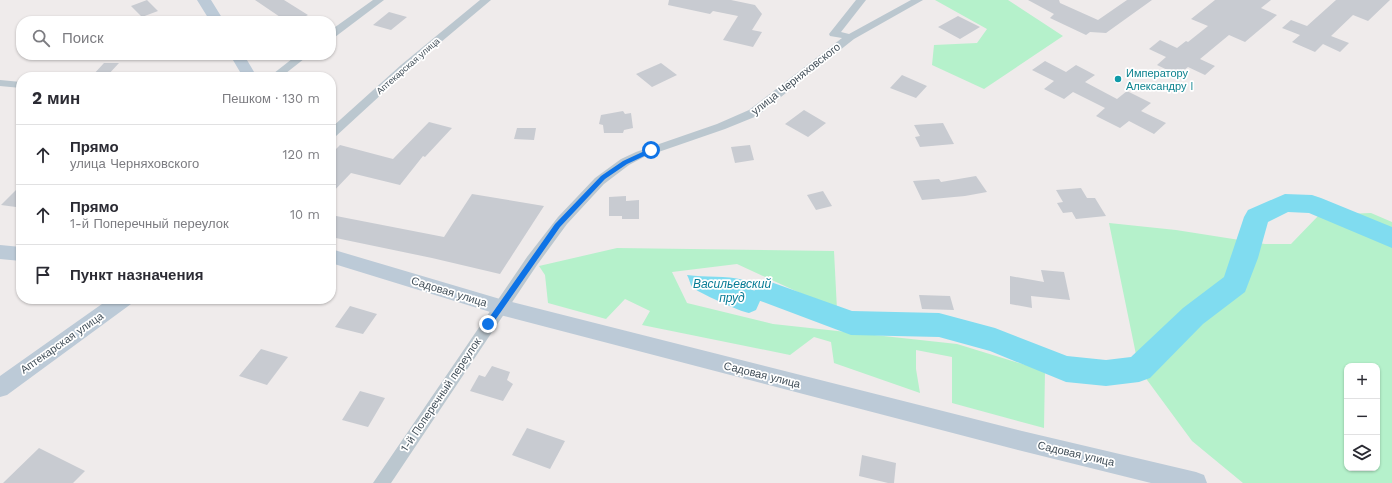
<!DOCTYPE html>
<html lang="ru">
<meta charset="utf-8">
<style>
body{margin:0;font-family:"Work Sans",sans-serif;background:#f7f7f7;color:#2b2b33}
.controls{position:absolute;right:12px;bottom:12px;display:grid;overflow:hidden;border-radius:8px;box-shadow:0 1px 3px #0004}
.controls button{width:36px;height:36px;display:grid;place-items:center;padding:0;border:0;border-bottom:1px solid #e1e1e2;background:#fff;color:#2b2b33;font:20px sans-serif}
.stop{position:absolute;width:12px;height:12px;margin:-9px;border:3px solid #0e73e6;border-radius:50%;background:#fff}
.stop.end{background:#0e73e6;border-color:#fff;box-shadow:0 1px 4px #0008}
.list{margin:0;padding:0;list-style:none}
h2{display:flex;justify-content:space-between;align-items:center;height:52px;margin:0;padding:0 16px;font-size:17px}
h2 small{font-size:13px;font-weight:400;color:#7c7c81}
.list li{display:grid;grid-template-columns:26px 1fr auto;gap:12px;align-items:center;box-sizing:border-box;height:60px;padding:0 16px;border-top:1px solid #e1e1e2}
.list b{display:block;font-size:15px;white-space:nowrap}
.list p{margin:0;font-size:13px;white-space:nowrap;color:#7c7c81}
.list em{font-size:13px;font-style:normal;color:#7c7c81}
.icon{flex:none;width:22px;height:22px;fill:none;stroke:currentColor;stroke-width:2;stroke-linecap:round;stroke-linejoin:round}
.map{position:relative;flex:none;width:1392px;height:483px;overflow:hidden}
.search{position:absolute;background:#fff;box-shadow:0 1px 3px #0004;left:16px;top:16px;width:320px;height:44px;display:flex;align-items:center;gap:10px;box-sizing:border-box;padding:0 14px;border-radius:16px;color:#7c7c81;font-size:15px}
.panel{position:absolute;background:#fff;box-shadow:0 1px 3px #0004;left:16px;top:72px;width:320px;height:232px;border-radius:16px}
.map>svg:first-child{display:block}
</style>
<div class="map">
<svg width="1392" height="483" viewBox="0 0 1392 483">
<rect width="100%" height="100%" fill="#efebeb"/>
<path fill="#b5f1cb" fill-rule="evenodd" d="M935 0H1008L1063 36 984 89 932 65 934 45 977 43 987 29Z
M1371 213 1392 222V483H1243L1192 441 1139 369 1109 223 1176 230 1265 244H1291L1319 215ZM1347 366H1377V468H1347Z
M617 248 834 251 837 310 737 264 672 272 687 303 773 324 957 344 1045 371 1044 428 952 403V357L916 350V369L920 393 834 363 831 342 814 337 790 355 642 325 650 311 625 299 606 319 548 303 545 275 539 266Z"/>
<path fill="#80dcf0" d="M687 275C706 278 725 275 744 280 751 301 770 281 772 302L760 301 756 310 749 313C741 312 697 292 692 287 690 284 689 278 687 275Z"/>
<g fill="none" stroke-linecap="round" stroke-linejoin="round">
<path fill="#80dcf0" fill-rule="evenodd" d="M1285 194 1312 195 1321 198 1392 227V248L1309 213 1288 212 1268 222 1258 258 1245 292 1203 324 1150 378 1139 382 1106 386 1066 382 990 351 939 337 851 335 758 300 754 292 758 284 768 281 852 311 939 313 995 328 1067 356 1106 360 1131 357 1183 308 1224 277 1244 217 1248 210Z"/>
</g>
<path fill="#c8cbd1" d="M147 0 158 11 142 17 131 6Z
M255 0H284L308 15 296 21H286Z
M669 0H731L755 5 762 14 752 30 762 32 753 47 723 40 738 16 713 11 710 14 668 5Z
M1028 0H1059L1060 3 1098 20 1127 0H1152L1106 33 1090 32 1086 35 1050 18 1054 14Z
M1215 0H1271L1261 8 1277 15 1245 42 1229 35 1200 59 1215 66 1205 75 1188 67 1178 75 1157 65 1166 57 1149 49 1160 40 1177 48 1186 41 1188 42 1208 26 1191 19Z
M1336 0H1390L1368 21 1353 15 1331 36 1349 43 1340 52 1323 44 1315 52 1292 42 1300 35 1282 28 1291 20 1307 26Z
M389 12 407 17 391 30 373 25Z
M958 16 980 27 960 39 938 27Z
M1045 61 1066 72 1076 65 1095 75 1085 82 1117 99 1127 91 1151 103 1141 111 1166 123 1154 134 1129 121 1120 128 1096 116 1105 108 1073 92 1064 99 1044 89 1054 81 1032 70Z
M104 63H119L107 76H92Z
M661 63 677 75 652 87 636 74Z
M902 75 927 86 916 98 890 88Z
M804 110 826 123 808 137 785 124Z
M623 111 625 114 631 113 633 128 624 130 623 133H604L603 125 599 124 601 115Z
M429 122 452 128 425 157 423 156 400 185 351 173 331 194V154L340 145 393 159Z
M943 123 954 144 920 147 915 137 920 136 914 125Z
M517 128H536L534 140 514 139Z
M750 145 754 160 735 163 731 147Z
M976 176 987 192 965 196 922 200 913 181 939 179 941 182Z
M21 185V202L16 207 1 205Z
M1081 188 1087 198H1095L1106 216 1076 219 1072 212 1063 213 1057 203 1063 202 1056 190Z
M823 191 832 206 816 210 807 195Z
M472 194 544 206 500 274 432 258 331 237V215L444 237Z
M626 196V201L639 200V219H622V216H609V197Z
M1041 270 1064 272 1070 300 1031 296 1032 308 1010 304V276L1044 282Z
M919 295 950 296 954 310 922 309Z
M350 306 377 314 363 334 335 327Z
M261 349 288 357 267 385 239 376Z
M492 366 510 372 507 380 513 384 503 401 470 391 479 375 485 377Z
M360 391 385 398 368 427 342 420Z
M527 428 565 441 550 469 512 455Z
M39 448 85 471 73 483H3Z
M862 455 896 463 894 483H888L859 476Z"/>
<g fill="none" stroke-linecap="round" stroke-linejoin="round">
<path fill="#bbc7cf" fill-rule="evenodd" d="M373 0H384L335 37 331 38V30Z
M480 0H491L409 69 335 137 331 138V128L401 65Z
M856 0H866L841 32 849 34 911 0H923L854 39 757 116 725 129 644 157 629 165 604 184 567 224 537 265 391 483H373L527 257 558 217 595 178 621 159 636 152 717 124 749 110 842 38 830 36 829 34Z
M297 55H309L281 77H269Z
M0 80 21 82V88L0 86Z"/>
<path fill="#bccad7" fill-rule="evenodd" d="M197 0H211L224 21H210Z
M230 55H244L257 77H243Z
M0 245 21 247V261L0 259Z
M331 249 500 299 1022 431 1196 472 1204 475 1207 483H1151L1022 451 500 315 331 263Z
M109 299H134L131 304 7 395 0 397V376Z"/>
</g>
<path fill="#0e73e6" d="M651 148 654 150 653 152 627 164 605 179 560 227 491 326H486V322L555 224 601 176 623 161Z"/>
<circle fill="#0f9aa8" stroke="#fff" stroke-width="1.5" cx="1118" cy="79" r="4"/>
<g text-anchor="middle" dominant-baseline="central" stroke-width="3.5" stroke-linejoin="round" paint-order="stroke">
<g font-size="9" fill="#43505a" stroke="#fff">
<text transform="translate(408 66) rotate(-41)">Аптекарская улица</text>
</g>
<g font-size="11" fill="#0d838f" stroke="#fff" text-anchor="start">
<text x="1126" y="73">Императору<tspan x="1126" dy="13">Александру I</tspan></text>
</g>
<g font-size="11" fill="#43505a" stroke="#fff">
<text transform="translate(796 79) rotate(-38)">улица Черняховского</text>
<text transform="translate(449 292) rotate(17)">Садовая улица</text>
<text transform="translate(62 343) rotate(-35)">Аптекарская улица</text>
<text transform="translate(762 375) rotate(14)">Садовая улица</text>
<text transform="translate(441 395) rotate(-56)">1-й Поперечный переулок</text>
<text transform="translate(1076 454) rotate(13)">Садовая улица</text>
</g>
<g font-size="12" font-style="italic" fill="#067b95" stroke="#fff">
<text x="732" y="284">Васильевский<tspan x="732" dy="14">пруд</tspan></text>
</g>
</g>
</svg>
<div class="controls">
<button>+</button>
<button>−</button>
<button><svg class="icon" aria-label="layers" viewBox="0 0 24 24"><path d="M12 4l9 5-9 5-9-5zM3 14l9 5 9-5"/></svg></button>
</div>
<div class="stop" style="left:651px;top:150px"></div>
<div class="stop end" style="left:488px;top:324px"></div>
<div class="search"><svg class="icon" aria-label="search" viewBox="0 0 24 24"><circle cx="10" cy="10" r="6"/><path d="M15 15l6 6"/></svg>Поиск</div>
<section class="panel">
<h2>2 мин<small>Пешком · 130 m</small></h2>
<ul class="list">
<li><svg class="icon" aria-label="ahead" viewBox="0 0 24 24"><path d="M12 20V5M6 11l6-6 6 6"/></svg><div><b>Прямо</b><p>улица Черняховского</p></div><em>120 m</em></li>
<li><svg class="icon" aria-label="ahead" viewBox="0 0 24 24"><path d="M12 20V5M6 11l6-6 6 6"/></svg><div><b>Прямо</b><p>1-й Поперечный переулок</p></div><em>10 m</em></li>
<li><svg class="icon" aria-label="arrive" viewBox="0 0 24 24"><path d="M6 21V4h12l-3 4 3 4H6"/></svg><div><b>Пункт назначения</b></div></li>
</ul>
</section>
</div>
